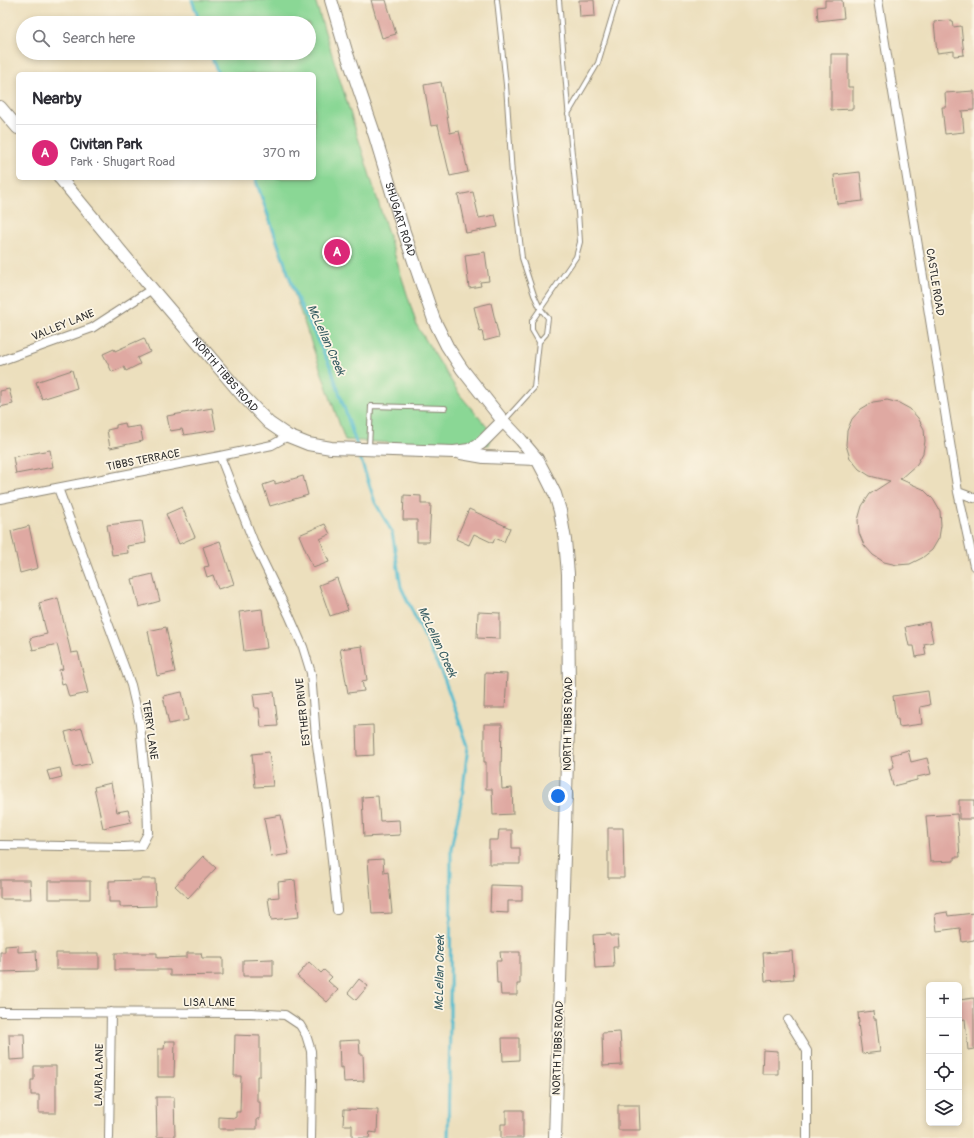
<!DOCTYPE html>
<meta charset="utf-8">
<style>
body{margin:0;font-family:Pangolin,sans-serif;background:#f7f7f7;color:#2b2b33}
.controls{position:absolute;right:12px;bottom:12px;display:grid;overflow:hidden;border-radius:6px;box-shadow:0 2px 6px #0003}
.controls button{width:36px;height:36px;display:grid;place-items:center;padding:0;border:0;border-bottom:1px solid #e1e1e2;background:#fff;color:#2b2b33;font:20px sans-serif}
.you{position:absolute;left:558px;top:796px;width:14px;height:14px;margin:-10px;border:3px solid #fff;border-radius:50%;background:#1a73e8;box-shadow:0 0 0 6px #1a73e833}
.badge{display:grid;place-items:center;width:26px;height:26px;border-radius:50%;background:#db2777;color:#fff;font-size:13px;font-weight:700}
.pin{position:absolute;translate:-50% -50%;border:2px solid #fff;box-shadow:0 1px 4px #0006}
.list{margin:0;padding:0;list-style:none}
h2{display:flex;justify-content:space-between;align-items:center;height:52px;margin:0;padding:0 16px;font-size:17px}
h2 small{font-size:13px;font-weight:400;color:#7c7c81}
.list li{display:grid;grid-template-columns:26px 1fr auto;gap:12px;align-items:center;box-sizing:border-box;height:56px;padding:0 16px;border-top:1px solid #e1e1e2}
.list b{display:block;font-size:15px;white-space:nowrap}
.list p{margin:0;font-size:13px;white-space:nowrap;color:#7c7c81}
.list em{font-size:13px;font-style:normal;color:#7c7c81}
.icon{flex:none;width:22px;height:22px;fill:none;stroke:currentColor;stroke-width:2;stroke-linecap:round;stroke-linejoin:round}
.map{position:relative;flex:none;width:974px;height:1138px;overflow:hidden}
.search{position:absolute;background:#fff;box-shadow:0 2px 6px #0003;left:16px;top:16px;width:300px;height:44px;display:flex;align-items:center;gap:10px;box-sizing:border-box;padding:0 14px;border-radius:22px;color:#7c7c81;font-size:15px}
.panel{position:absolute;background:#fff;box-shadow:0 2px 6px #0003;left:16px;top:72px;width:300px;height:108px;border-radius:6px}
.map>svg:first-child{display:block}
</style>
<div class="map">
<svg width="974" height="1138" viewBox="0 0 974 1138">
<rect width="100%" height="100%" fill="#fcf5e5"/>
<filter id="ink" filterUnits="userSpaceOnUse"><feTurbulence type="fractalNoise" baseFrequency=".025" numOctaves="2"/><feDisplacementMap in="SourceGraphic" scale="8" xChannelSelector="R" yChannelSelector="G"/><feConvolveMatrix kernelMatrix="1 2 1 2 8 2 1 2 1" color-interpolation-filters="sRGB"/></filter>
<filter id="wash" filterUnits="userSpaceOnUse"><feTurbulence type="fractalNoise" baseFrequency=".012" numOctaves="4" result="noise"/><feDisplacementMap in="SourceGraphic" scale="16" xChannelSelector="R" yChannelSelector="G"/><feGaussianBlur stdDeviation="0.9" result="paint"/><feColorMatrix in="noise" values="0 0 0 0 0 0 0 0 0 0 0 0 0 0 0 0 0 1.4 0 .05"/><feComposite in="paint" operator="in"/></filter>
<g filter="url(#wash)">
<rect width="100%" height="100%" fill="#ecdfbd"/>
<path fill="#8ad795" stroke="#5a8160" d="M192 0H315L417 326 460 395 492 433 489 445 463 443H391L345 440 254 178H314V74H217L210 53H309V23H200Z"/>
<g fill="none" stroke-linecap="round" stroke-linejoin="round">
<path stroke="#52bccf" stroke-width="3" d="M192 0 200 23
M210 53 218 74
M255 178 297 298 331 368 357 446
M358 451 375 502 392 532 401 587 444 678 468 746 462 798 451 848 450 1020 448 1138"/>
</g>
<g id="blocks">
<path fill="#dfa9a2" d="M371 0H386L396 34 382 38Z
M579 0H594L595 16 580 17Z
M825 0H842L844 18 818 21 817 7 825 6Z
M952 20 953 27 961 26 964 55 954 56V51L937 53 934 22Z
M831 54H848V87H853V109L831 110Z
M441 82 450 133 459 131 468 172 450 176 438 125 431 126 424 85Z
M974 91V110L962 111 964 132 945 134 942 107H946L945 93Z
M860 172 863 201 837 204 834 175Z
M473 192 479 218 495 215 498 227 466 233 458 195Z
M485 252 489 281 480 282 481 286 469 288 465 255Z
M491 303 499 337 484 341 482 331 480 332 474 307Z
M144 338 150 352 137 358 140 364 126 371 124 367 112 372 103 354 114 349 115 351Z
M72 370 77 388 42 399 36 382Z
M9 389 13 404 0 407V391Z
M887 400 899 403 910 409 918 418 924 429 925 441 923 453 917 464 900 479 923 489 933 499 940 511 941 525 939 538 932 550 922 558 910 564 897 565 884 562 873 555 864 545 859 533 858 520 862 506 870 494 890 481 870 476 859 469 850 458 846 445 847 431 852 419 861 409 873 402Z
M212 408 216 430 184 435 182 429 170 431 167 416Z
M125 423 126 428 140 426 143 441 110 448 107 430 116 428V425Z
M50 450 53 467 16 474 13 457Z
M303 476 308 495 270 506 263 485 275 481V484Z
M404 495 421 496V504H431L429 542H417V520H403Z
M182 507 195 537 179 544 166 514Z
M469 509 510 528 504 542 495 538 493 543 474 534 469 545 456 539Z
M142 521 146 543 127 546 128 553 112 555 107 525Z
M325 524 330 534 320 539 329 562 313 568 299 535Z
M29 526 38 568 20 573 11 531Z
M220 541 234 584 218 589 213 575 207 577 204 567 209 566 203 547Z
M153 574 160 601 139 607 132 579Z
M337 578 348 610 330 616 319 585Z
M58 598 71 653 78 652 88 693 69 697 65 683 62 684 59 670 63 669 57 644 33 650 30 638 47 634 39 603Z
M262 609 267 648 244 651 239 612Z
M478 612 500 613V639L477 638Z
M929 622 933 642 924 644 926 655 916 657 914 646H909L905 627Z
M166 627 175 672 157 676 148 631Z
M362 646 367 680 362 681 364 691 348 693 340 649Z
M485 673 507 674 505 708H484Z
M928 691 930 705 920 707 922 724 899 727 898 719H896L893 696Z
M182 692 188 720 169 724 163 696Z
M274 692 278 726 261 727 259 708H255L253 694Z
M484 724H502L501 770 502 789 512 788 513 814 493 815 492 789H486V762H484Z
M373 725 374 755 357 756 356 726Z
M82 728 92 763 74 767 65 732Z
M908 750 911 762 927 758 931 774 917 777V780L893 786 889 769 894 767 891 755Z
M269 752 273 786 255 787 252 754Z
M60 768 62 777 50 780 47 771Z
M111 783 117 812 128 810 131 822 103 828 94 787Z
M378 796 380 821 399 820 400 835 364 837 362 797Z
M959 800H974V819H959Z
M957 814 960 857H954V861L930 862 926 816Z
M281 815 289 854 271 857 264 818Z
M608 828H623L624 878H608Z
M499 830H512V848H520V864H489V840H498Z
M203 856 216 868 188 898 175 886Z
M383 859 384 873 388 872 392 913 372 914 368 860Z
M140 879H155L156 906 120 907V902H109V881L140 880Z
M0 880H30L31 899H0Z
M295 880 299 917 271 920 268 898 279 897 278 882Z
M48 881H90V899H48Z
M491 885 522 886V901H508V913L490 912Z
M947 912 948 916 974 913V940L962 942 960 928 937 931 935 914Z
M610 934V936H618L619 947H613L614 967 595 968 593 935Z
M18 945V952L36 951 37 971 0 972V952H5V946Z
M792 951 794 979 765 981 763 953Z
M500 952H520V984H517V995H501L500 983H497L496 961H501Z
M56 953H99V969H56Z
M115 953H157V958L187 957V953H201L202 958H223V975L170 976V970H115Z
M273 959V976H243V960Z
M309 962 321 973 324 970 332 977 328 981 338 990 327 1002 297 976Z
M359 979 368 986 356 1000 348 993Z
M974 998V1049L968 1050 965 1019 959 1020V1000Z
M873 1011 874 1019H876L880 1052 862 1054 858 1023H859L858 1013Z
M620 1032 622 1065 603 1066 602 1033Z
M9 1034H24L25 1059 10 1060Z
M235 1035 260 1036V1076H257V1102H260V1119H257V1129H219V1117L236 1118V1112H240L241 1076H234Z
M502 1038H519V1060L503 1061Z
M359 1040 360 1054H363L364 1081 344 1082 343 1067 340 1068 339 1041Z
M165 1041H175L174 1077H158V1049H164Z
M763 1050 778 1051V1074H762Z
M34 1066H56V1113H39V1095H31V1080H34Z
M156 1097H174L175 1137H157Z
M618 1105H639L640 1130H618Z
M344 1109 378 1110 377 1133 370 1132 369 1138H352V1125H343Z
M506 1110H523V1138H501V1124H506Z"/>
</g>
</g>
<g filter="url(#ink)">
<use href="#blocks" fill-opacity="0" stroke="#8c8574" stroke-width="1"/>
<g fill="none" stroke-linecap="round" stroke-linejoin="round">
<g stroke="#8c8574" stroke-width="6">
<path id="lane" d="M497 0 506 85 512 175 513 180 522 258 534 295 540 308 548 318 546 334 539 342 534 388 505 420
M568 114 598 63 617 0
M539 342 532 330V321L576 257 580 242 578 212 571 144 559 0
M369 447 371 406 445 408"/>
</g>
<g stroke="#8c8574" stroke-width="10">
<path id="street" d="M878 0 958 492 974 566
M0 361 92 328 152 289
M220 456 254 543 289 615 303 647 311 673 316 738 329 830 337 910
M958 492 974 498
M0 499 220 456 272 445 288 436
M0 845 124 847 141 846 148 833 147 797 140 724 131 685 58 488
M0 1012 251 1013 285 1015 300 1025 306 1035 311 1051 312 1079 311 1138
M788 1020 807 1051V1138
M109 1138 111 1012"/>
</g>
<g stroke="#8c8574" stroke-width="14">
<g id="secondary">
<path id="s1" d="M331 0 346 51 375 136 402 226 434 320 447 346 462 369 503 421 521 440 537 459 546 476 555 494 560 511 565 540 568 574 569 699 555 1138"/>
<path d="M0 107 18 128"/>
<path id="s2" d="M60 178 152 289 244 397 269 423 288 436 308 444 331 448 454 452 469 450 481 443 503 421"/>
<path d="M461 453 484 457 537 459"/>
</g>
</g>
<use href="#lane" stroke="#fff" stroke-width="4"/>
<use href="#street" stroke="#fff" stroke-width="8"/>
<use href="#secondary" stroke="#fff" stroke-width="12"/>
</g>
</g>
<g text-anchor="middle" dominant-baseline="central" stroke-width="3.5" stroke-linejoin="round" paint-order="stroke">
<g font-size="11" fill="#2b2b2b" stroke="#fcf5e5">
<text stroke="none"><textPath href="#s1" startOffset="230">SHUGART ROAD</textPath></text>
<text transform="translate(935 282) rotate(81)">CASTLE ROAD</text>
<text transform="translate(63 325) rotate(-22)">VALLEY LANE</text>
<text stroke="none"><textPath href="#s2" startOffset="257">NORTH TIBBS ROAD</textPath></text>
<text transform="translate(143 460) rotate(-11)">TIBBS TERRACE</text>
<text transform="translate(303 712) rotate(-96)">ESTHER DRIVE</text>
<text transform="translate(568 724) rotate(-89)">NORTH TIBBS ROAD</text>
<text transform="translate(150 730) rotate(82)">TERRY LANE</text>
<text x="209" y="1002">LISA LANE</text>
<text transform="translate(558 1048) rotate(-88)">NORTH TIBBS ROAD</text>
<text transform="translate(99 1075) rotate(-89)">LAURA LANE</text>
</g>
<g font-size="12" font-style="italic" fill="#395e64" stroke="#fcf5e5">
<text transform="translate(326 340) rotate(66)">McLellan Creek</text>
<text transform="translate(437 642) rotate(65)">McLellan Creek</text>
<text transform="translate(440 973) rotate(-89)">McLellan Creek</text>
</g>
</g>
</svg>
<div class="controls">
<button>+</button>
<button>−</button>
<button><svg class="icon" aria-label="locate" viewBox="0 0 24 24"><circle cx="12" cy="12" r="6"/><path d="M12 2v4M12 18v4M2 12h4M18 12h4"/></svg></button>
<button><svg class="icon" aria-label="layers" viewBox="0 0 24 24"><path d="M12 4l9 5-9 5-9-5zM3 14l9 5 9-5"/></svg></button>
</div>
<div class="you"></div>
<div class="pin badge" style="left:337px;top:252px">A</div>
<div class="search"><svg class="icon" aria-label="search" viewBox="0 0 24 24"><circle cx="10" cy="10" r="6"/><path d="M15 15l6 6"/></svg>Search here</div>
<section class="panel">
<h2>Nearby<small></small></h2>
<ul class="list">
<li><span class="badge">A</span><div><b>Civitan Park</b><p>Park · Shugart Road</p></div><em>370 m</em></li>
</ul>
</section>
</div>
